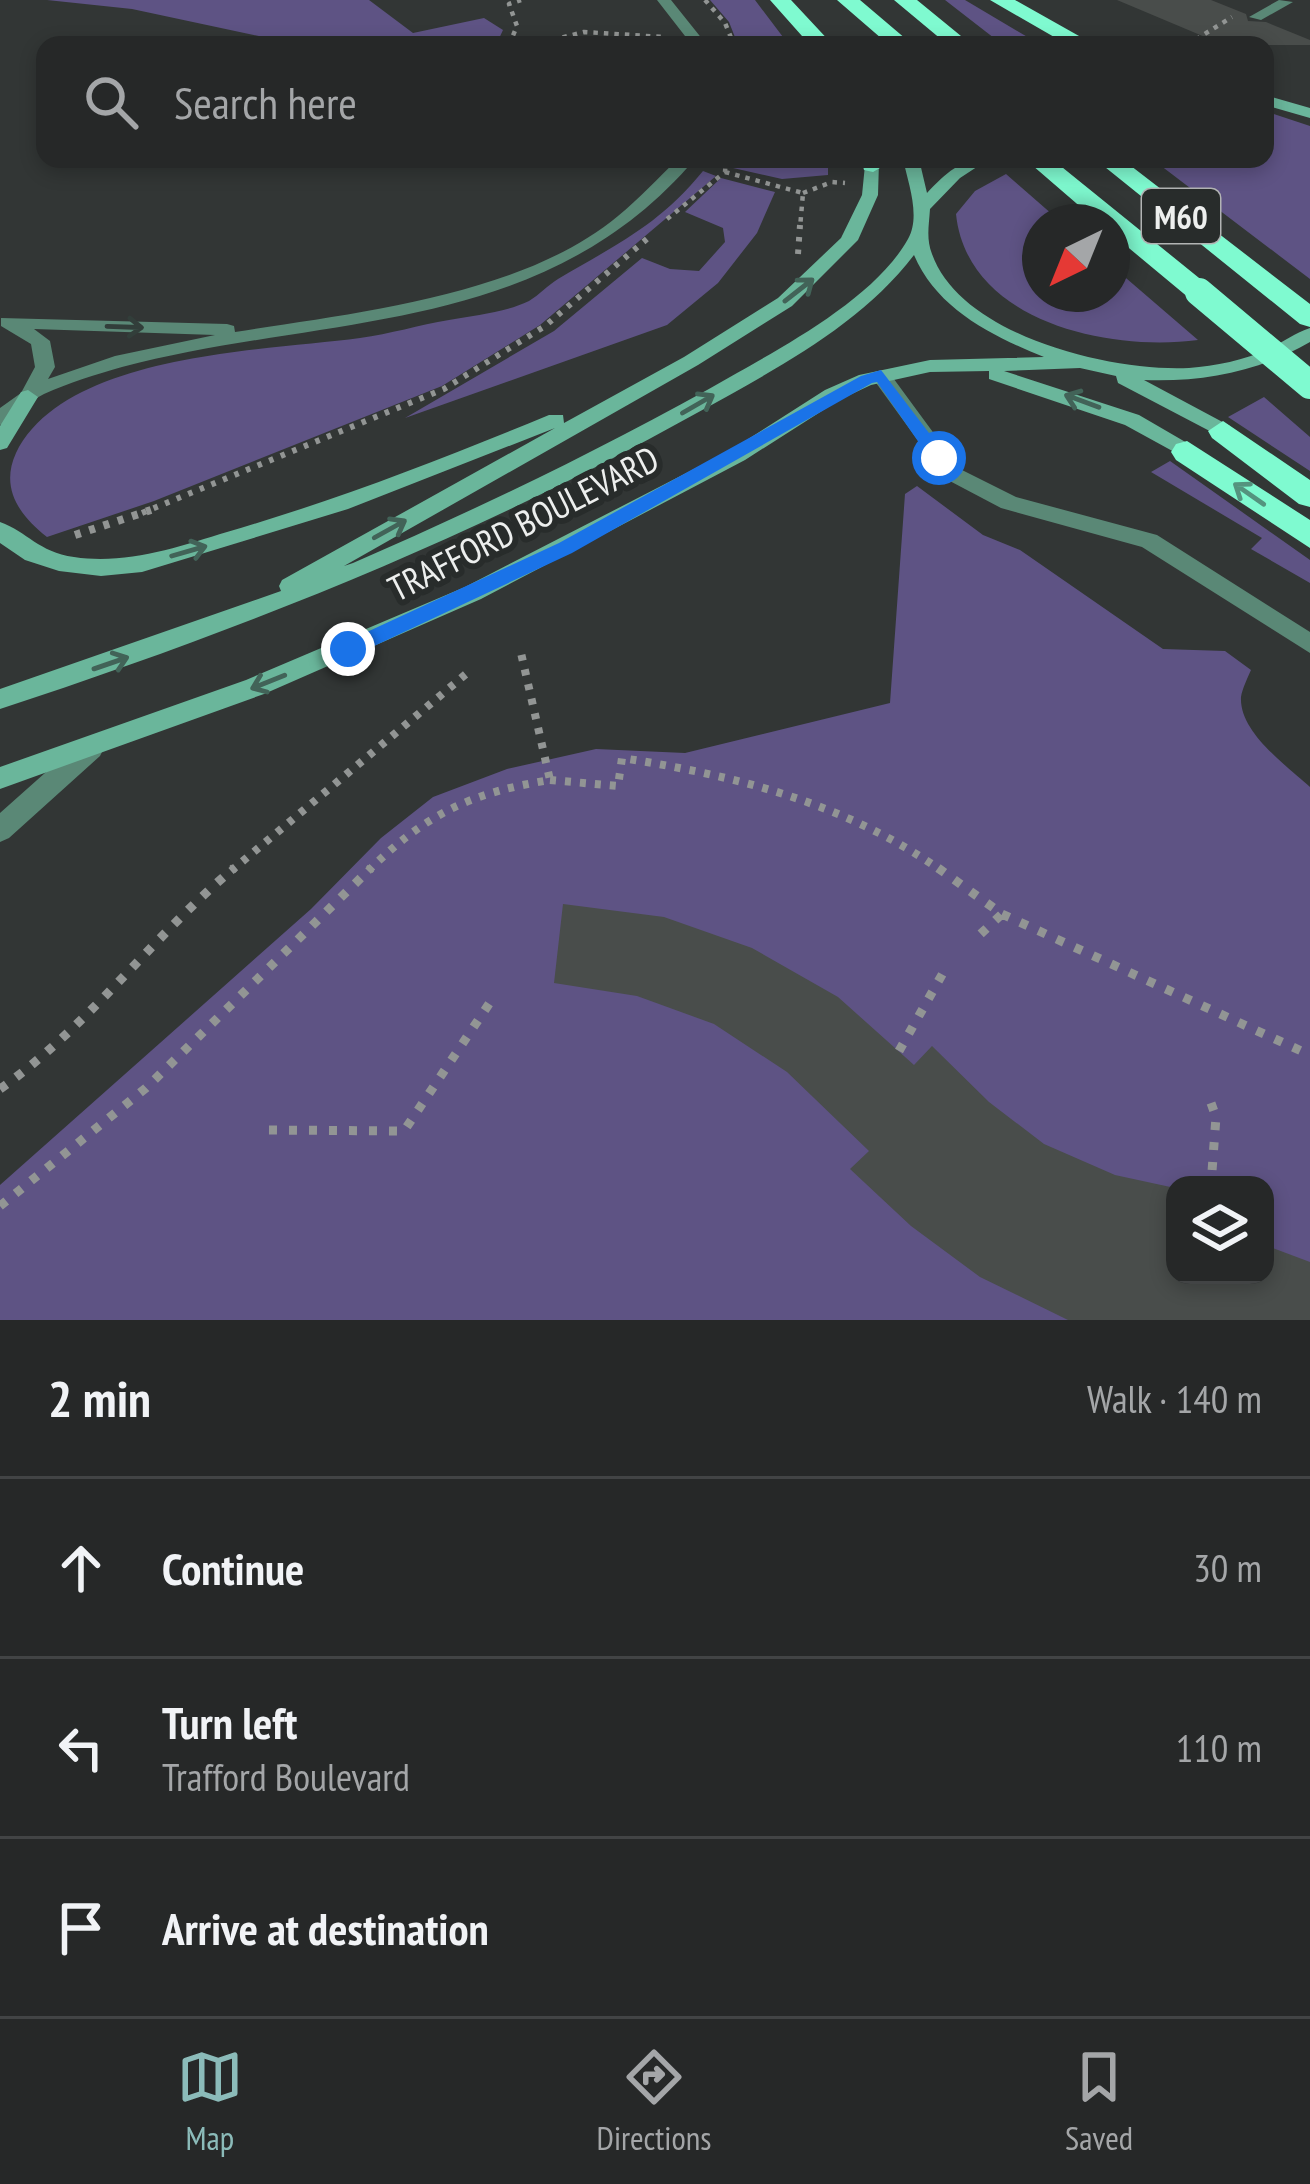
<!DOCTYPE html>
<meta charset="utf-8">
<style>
body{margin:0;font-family:"PT Sans Narrow",sans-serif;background:#2e3030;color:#f1f3f6}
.controls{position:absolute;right:36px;bottom:36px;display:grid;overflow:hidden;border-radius:24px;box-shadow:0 6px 18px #0003}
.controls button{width:108px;height:108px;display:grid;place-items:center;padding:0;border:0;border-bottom:3px solid #424445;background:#262828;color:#f1f3f6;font:60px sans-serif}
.compass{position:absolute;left:1022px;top:204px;width:108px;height:108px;border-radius:50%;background:#262828;box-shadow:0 6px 18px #0003;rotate:223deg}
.stop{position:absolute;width:36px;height:36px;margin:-27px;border:9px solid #1a73e8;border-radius:50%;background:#fff}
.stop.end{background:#1a73e8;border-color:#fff;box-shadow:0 3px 12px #0008}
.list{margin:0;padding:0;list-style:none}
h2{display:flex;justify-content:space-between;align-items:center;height:156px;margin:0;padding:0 48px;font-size:51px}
h2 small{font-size:39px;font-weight:400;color:#a4a6a8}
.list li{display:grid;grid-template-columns:78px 1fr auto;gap:36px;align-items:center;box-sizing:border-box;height:180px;padding:0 48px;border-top:3px solid #424445}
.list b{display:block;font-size:45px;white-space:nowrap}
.list p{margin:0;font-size:39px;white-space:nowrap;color:#a4a6a8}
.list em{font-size:39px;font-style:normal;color:#a4a6a8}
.icon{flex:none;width:66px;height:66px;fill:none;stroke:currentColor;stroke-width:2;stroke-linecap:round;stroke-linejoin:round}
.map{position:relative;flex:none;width:1310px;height:1320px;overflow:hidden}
.search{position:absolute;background:#262828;box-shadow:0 6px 18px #0003;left:36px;right:36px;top:36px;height:132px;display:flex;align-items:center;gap:30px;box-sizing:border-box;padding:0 42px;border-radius:24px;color:#a4a6a8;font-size:45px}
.sheet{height:696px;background:#262828}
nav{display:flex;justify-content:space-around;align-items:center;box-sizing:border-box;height:168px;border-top:3px solid #424445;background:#262828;font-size:33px;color:#a4a6a8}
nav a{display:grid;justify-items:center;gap:6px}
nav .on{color:#8bbbb9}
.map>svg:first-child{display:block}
</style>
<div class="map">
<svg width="1310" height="1320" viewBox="0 0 1310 1320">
<rect width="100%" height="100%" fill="#323635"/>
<path fill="#5e5384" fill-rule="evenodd" d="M47 0H369L413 33 484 18 503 30 496 45H301L132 9Z
M710 0H755L789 45H738L729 22Z
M945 0H965L1041 45H1003Z
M1265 111 1310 126V279L1152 159H1265Z
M732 159H828V175L782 179 733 168Z
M703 171 716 176 540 325 442 386 154 501 47 537C19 515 0 488 16 453 65 353 264 351 360 338 390 334 419 325 449 320 475 315 504 313 529 301 539 295 548 285 558 279 617 244 658 226 703 171Z
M1006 174 1061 222H1040V294H1112V266L1198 340C1107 352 967 321 956 214L975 191Z
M721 178 775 192 757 233 718 283 667 325 405 418 554 331 642 258 670 269 699 271 725 242 723 228 685 212Z
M1264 397 1310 437V471L1228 417Z
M1170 461 1310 560V583L1251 549 1262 538 1151 472Z
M917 486 983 535 1020 550 1163 649 1225 651 1251 670C1248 677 1242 689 1241 697 1239 732 1287 766 1310 787V1320H0V1185L311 909 381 838 433 797 507 769 596 749 685 753 890 703 905 494ZM1175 1185H1265V1275H1175Z"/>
<path fill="#494d4b" d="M1117 0H1211L1246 14 1248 21 1266 22 1310 40V45H1224Z
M563 904 664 917 752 948 838 997 914 1065 932 1046 989 1102 1044 1144 1115 1175 1175 1188V1275H1265V1245L1310 1262V1320H1068L980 1277 911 1226 850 1169 869 1151 787 1072 714 1024 637 996 554 983Z"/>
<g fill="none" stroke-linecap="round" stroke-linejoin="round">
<path stroke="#929594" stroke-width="4.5" stroke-dasharray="4.5 6" stroke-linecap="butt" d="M705 0 725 23 734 45
M509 45 517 26 509 4 521 0
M532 45 584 32 663 37
M1187 45 1232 17
M725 172 803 193 800 228
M803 193 832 182 845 183
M667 219 725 172 726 159"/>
<path stroke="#929594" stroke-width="6" stroke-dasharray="4.5 8" stroke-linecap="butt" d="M798 254 800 225
M142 513 444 389 545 326 648 238"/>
<path stroke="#929594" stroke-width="8" stroke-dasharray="6 9" stroke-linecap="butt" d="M75 535 151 510
M550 780 618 786 622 758C737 776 845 803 942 871
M231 871 472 669
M368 871C426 814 470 793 550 780L521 653"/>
<path stroke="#929594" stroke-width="9" stroke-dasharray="8 12" stroke-linecap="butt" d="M938 868 1002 914 972 942
M1002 914 1310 1055
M899 1051 943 973
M0 1089C88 1027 152 937 234 868
M1211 1103 1216 1117 1211 1185
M269 1130 404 1131 495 995
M0 1206 146 1088 371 868"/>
<path fill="#5a8876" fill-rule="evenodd" d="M881 370 888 371 960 469 1016 497 1157 535 1310 632V653L1142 547 1001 508 946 479 871 376Z"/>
<path fill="#5a8876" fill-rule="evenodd" d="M657 0H671L707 45H692Z
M1279 0 1293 2 1261 20 1249 17Z
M678 159H695C543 337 328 313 122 367 97 374 68 383 44 394 29 401 18 419 0 425V408L21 393 35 367 31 344 1 326V318L227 324 234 326 235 332C354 313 522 296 618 216 639 199 658 178 678 159ZM34 329 215 335 115 356 48 379 55 367 50 341Z
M91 737 100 740 104 748 100 756 9 838 0 842V813L82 740Z"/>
<path fill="#6ab69b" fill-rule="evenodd" d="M1265 95 1310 108V118L1265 105Z
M903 159H919L927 193C946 173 960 159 989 159L960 178 930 209C929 225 926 239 932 254 961 336 1111 372 1189 368 1215 366 1245 360 1269 349 1283 342 1295 333 1310 328V342C1257 372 1205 382 1144 380L1230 426V436L1223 438 1118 383 1116 376 1080 368 1004 371 1139 415 1194 447 1197 452 1187 459 1125 425 989 379V371L930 372 871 385 839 400 745 460 481 599 264 694 0 789V767L246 680 465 587 731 450 825 390 859 375 930 360 1044 357C992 336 937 309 914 255 859 327 772 371 695 414 473 538 241 630 0 709V689L281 591 279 586 282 580 555 428 348 509 142 572 101 576 59 571 25 560 0 543V522C28 532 38 552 74 557 126 565 178 547 227 532 337 500 443 459 549 415H563L564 423 684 357 778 298 841 238 862 195 865 165 879 162 878 195 858 240 792 306 698 365 344 566 353 563C484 506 613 444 737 373 792 342 877 295 908 239 921 216 908 183 903 159Z
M28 390 38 397 7 448 0 450V426L21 392Z"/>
<path fill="#7ffad0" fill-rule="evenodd" d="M770 0H791L833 45H810Z
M837 0H860L913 45H889Z
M894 0H917L972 45H948Z
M990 0H1015L1095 45H1068Z
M861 159H885V165L873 172 864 170Z
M1025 159H1052L1209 286 1213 292 1209 298H1189L1112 234V222H1098Z
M1095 159H1122L1310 304V327L1300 324Z
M1223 421 1310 480V507L1299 504 1212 438 1208 431Z
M1187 441 1310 520V548L1176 460 1171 452 1176 444Z"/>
<path stroke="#7ffad0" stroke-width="28" d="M1199 292 1310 385"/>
</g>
<defs><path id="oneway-shaft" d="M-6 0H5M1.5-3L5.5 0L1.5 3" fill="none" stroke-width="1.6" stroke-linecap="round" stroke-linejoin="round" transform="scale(3)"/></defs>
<g stroke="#426358">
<use href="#oneway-shaft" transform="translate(799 290) rotate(-38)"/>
<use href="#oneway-shaft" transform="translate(1082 401) rotate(-160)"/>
<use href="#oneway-shaft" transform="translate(698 404) rotate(-30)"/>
<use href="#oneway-shaft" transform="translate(390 529) rotate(-29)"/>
<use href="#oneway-shaft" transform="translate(189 551) rotate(-16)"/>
<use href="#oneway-shaft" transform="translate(111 663) rotate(-19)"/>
<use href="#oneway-shaft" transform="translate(268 682) rotate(158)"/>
</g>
<use stroke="#323e3a" href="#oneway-shaft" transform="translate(125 327) rotate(2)"/>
<use stroke="#54937e" href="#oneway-shaft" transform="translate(1249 494) rotate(-145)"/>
<path fill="#1a73e8" d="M881 370 945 454V463H933L877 382 872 383 572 553 355 655H341L338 649 341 644 559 543 861 376Z"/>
<g text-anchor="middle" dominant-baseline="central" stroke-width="12" stroke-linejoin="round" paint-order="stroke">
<rect fill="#282c2b" stroke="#b2b4b4" stroke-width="3" x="1142" y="189" width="78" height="54" rx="9"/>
<g font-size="33" font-weight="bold" fill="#edefee">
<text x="1181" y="216">M60</text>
</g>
<g font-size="36" fill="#edefee" stroke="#282c2b">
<text transform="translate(523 523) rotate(-27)">TRAFFORD BOULEVARD</text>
</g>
</g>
</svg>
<div class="controls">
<button><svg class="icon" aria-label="layers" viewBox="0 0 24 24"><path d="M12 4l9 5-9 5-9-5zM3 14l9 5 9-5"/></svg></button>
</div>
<svg class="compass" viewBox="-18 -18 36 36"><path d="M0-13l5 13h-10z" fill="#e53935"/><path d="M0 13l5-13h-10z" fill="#a4a6a8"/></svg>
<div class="stop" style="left:939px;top:458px"></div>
<div class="stop end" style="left:348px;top:649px"></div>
<div class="search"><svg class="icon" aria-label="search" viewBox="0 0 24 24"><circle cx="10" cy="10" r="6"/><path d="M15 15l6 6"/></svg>Search here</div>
</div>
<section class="sheet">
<h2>2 min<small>Walk · 140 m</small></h2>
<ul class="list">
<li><svg class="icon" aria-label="ahead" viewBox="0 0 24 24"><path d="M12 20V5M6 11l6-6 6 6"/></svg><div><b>Continue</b></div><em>30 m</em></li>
<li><svg class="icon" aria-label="left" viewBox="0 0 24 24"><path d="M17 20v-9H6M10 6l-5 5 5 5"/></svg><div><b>Turn left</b><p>Trafford Boulevard</p></div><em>110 m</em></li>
<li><svg class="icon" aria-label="arrive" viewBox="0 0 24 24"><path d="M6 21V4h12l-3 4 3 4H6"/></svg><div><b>Arrive at destination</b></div></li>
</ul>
</section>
<nav>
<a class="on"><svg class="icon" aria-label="map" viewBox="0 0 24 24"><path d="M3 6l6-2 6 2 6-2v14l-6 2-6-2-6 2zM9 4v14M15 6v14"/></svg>Map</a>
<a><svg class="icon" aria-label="directions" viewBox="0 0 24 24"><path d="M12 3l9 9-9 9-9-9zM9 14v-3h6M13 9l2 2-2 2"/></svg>Directions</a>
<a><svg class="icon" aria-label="saved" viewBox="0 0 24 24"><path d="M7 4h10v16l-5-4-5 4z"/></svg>Saved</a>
</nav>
